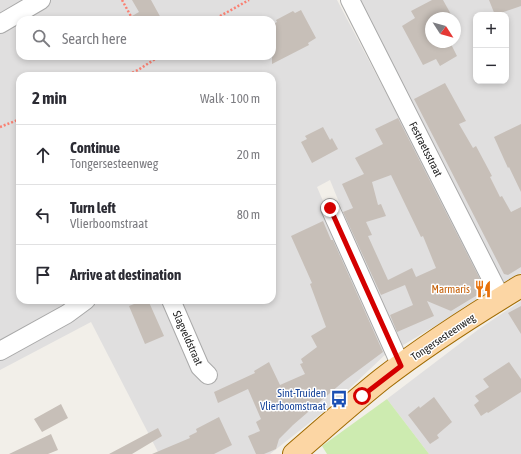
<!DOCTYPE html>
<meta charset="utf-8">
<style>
body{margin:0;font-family:"Asap Condensed",sans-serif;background:#f7f7f7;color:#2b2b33}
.controls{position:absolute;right:12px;top:12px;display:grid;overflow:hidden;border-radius:8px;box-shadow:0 2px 6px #0003}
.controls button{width:36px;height:36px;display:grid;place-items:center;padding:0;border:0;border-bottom:1px solid #e1e1e2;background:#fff;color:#2b2b33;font:20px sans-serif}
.compass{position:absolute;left:425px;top:12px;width:36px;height:36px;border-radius:50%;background:#fff;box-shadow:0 2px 6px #0003;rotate:126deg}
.stop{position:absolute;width:12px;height:12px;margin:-9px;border:3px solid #d40000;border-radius:50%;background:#fff}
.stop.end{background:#d40000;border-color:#fff;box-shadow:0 1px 4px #0008}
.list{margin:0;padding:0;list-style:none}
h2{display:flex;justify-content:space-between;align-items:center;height:52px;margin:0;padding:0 16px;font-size:17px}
h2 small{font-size:13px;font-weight:400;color:#7c7c81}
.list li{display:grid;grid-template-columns:26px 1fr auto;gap:12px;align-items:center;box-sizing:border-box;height:60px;padding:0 16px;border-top:1px solid #e1e1e2}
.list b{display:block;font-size:15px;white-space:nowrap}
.list p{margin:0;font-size:13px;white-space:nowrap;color:#7c7c81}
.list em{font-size:13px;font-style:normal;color:#7c7c81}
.icon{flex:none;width:22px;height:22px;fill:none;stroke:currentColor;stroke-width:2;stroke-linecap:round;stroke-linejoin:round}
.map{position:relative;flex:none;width:521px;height:454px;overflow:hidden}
.search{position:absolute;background:#fff;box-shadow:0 2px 6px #0003;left:16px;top:16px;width:260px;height:44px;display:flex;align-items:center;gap:10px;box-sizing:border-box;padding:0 14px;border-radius:12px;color:#7c7c81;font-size:15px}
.panel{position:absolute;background:#fff;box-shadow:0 2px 6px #0003;left:16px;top:72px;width:260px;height:232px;border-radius:12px}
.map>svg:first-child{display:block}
</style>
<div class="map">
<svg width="521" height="454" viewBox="0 0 521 454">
<rect width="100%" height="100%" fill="#f2efe9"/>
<path fill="#e0dfdf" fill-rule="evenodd" d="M0 0H337L491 293 398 348 330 180 317 187 388 352 332 405 270 454H159L91 322 0 370ZM20 20H272V56H20ZM20 76H272V300H20Z
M360 0H521V273L501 286ZM476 15H506V81H476ZM431 18H455V42H431Z
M521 301V454H429L387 399 479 329Z"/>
<path fill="#cdebb0" d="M387 399 429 454H327L322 446Z"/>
<path fill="#c7bfb8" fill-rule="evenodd" d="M132 0H151L162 20H125L139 12Z
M432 0H443L453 18H431V42H450L457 56 440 66 436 59 423 65 402 26 415 18 411 11Z
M489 0H521V6L495 15Z
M301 10 316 38 308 43 309 45 272 64V25L277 22 276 20 293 11 295 13Z
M445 83 466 121 459 124 473 148 476 146 492 176 490 177 500 197 502 196 511 212 521 207V267L508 275 504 274 414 99Z
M398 118 485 289 484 291 451 311 427 301 434 316 397 332 390 315 413 305 405 285 381 295 343 212 353 208 342 184 364 174 355 158 383 144 375 129ZM391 175 421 237 423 236 436 268 416 277 412 268 388 280 368 236 372 235 366 222 386 216 381 204 378 205 372 182Z
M521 124V192L509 167 508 168 494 137Z
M323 127 330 140 332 138 338 149 312 163 301 142 307 139 305 136Z
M323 221 331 240H333L383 352 344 381 293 425 279 439 276 449 264 454H256L248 436 260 431 256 422 261 419 248 389 218 403 214 392 255 373 254 371 269 362 280 385 305 374 300 364 303 363 301 359 317 347 311 336 326 327 310 284 312 283 291 236Z
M144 300H148L164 336 145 344 129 306Z
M521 306V334L508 313Z
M509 362 521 379V392L488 413 487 412 481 416 474 405 479 401 475 396 489 387 483 379Z
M434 397 452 422 437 435 439 438 430 444 408 415 419 406 420 408Z
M61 404 68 418 42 432 34 419Z
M219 417 232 445 214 454H152L190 438 189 436 197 432 196 429Z
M158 428 162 436 132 454H109Z
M51 434 58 450 48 454H9Z"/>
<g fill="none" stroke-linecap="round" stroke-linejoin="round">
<g stroke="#a9a9a9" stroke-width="20">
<path id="minor" d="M350 0 501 298
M0 24 41 0
M330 208 401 366
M171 300 200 367 208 375
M0 351 67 314 86 300"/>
</g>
<g stroke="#a06b00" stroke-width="24">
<path id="major" d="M294 454C323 429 352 403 382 379 426 345 473 315 521 286"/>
</g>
<path stroke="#fa8072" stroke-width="2.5" stroke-dasharray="2 2" stroke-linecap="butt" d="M122 0 133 20
M213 20 249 0
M125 76 138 70 160 56
M0 127 20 119"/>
<use href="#minor" stroke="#fff" stroke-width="18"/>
<use href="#major" stroke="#fcd6a4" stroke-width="22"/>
</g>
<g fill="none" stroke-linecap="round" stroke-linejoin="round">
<path stroke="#d40000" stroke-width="5" d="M330 208 401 366 362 396"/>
</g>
<defs>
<g id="restaurant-bare" transform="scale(1.38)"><path d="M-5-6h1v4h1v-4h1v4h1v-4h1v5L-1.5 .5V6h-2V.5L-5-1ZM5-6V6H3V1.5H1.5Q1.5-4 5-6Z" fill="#e8710a" stroke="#fff" stroke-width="2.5" paint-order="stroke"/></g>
<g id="bus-bare" transform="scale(1.38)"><path d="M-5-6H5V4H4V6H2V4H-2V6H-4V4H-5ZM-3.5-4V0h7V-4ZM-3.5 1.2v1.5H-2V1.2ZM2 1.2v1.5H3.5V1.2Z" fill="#1a4fb4" stroke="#fff" stroke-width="2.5" paint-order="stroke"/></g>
</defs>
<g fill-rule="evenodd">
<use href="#restaurant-bare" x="483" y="289"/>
<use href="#bus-bare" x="339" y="399"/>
</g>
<g text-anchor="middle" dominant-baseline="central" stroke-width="3" stroke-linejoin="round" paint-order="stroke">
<g font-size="11" fill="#222" stroke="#fff">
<text transform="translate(426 149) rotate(63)">Festraetsstraat</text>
<text transform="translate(443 337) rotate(-34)">Tongersesteenweg</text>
<text transform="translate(188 338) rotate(66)">Slagveldstraat</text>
</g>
<g font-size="11" fill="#c56008" stroke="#fff" text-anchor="end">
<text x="470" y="289">Marmaris</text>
</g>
<g font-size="11" fill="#164399" stroke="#fff" text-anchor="end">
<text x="326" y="393">Sint-Truiden<tspan x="326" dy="13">Vlierboomstraat</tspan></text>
</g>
</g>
</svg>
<div class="controls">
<button>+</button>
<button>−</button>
</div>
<svg class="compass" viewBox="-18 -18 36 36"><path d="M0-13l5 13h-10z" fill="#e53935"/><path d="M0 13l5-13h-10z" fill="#7c7c81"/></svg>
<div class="stop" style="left:362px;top:396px"></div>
<div class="stop end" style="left:330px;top:208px"></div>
<div class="search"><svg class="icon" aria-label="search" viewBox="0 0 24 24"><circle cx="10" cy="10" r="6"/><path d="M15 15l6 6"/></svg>Search here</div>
<section class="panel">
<h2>2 min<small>Walk · 100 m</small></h2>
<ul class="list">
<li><svg class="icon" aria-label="ahead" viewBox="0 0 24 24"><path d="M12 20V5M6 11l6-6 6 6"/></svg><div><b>Continue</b><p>Tongersesteenweg</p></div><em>20 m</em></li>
<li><svg class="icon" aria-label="left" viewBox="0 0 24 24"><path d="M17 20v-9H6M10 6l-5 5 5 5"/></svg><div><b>Turn left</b><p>Vlierboomstraat</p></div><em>80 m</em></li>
<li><svg class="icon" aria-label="arrive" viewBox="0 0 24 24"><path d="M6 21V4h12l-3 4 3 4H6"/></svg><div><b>Arrive at destination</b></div></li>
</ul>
</section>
</div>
